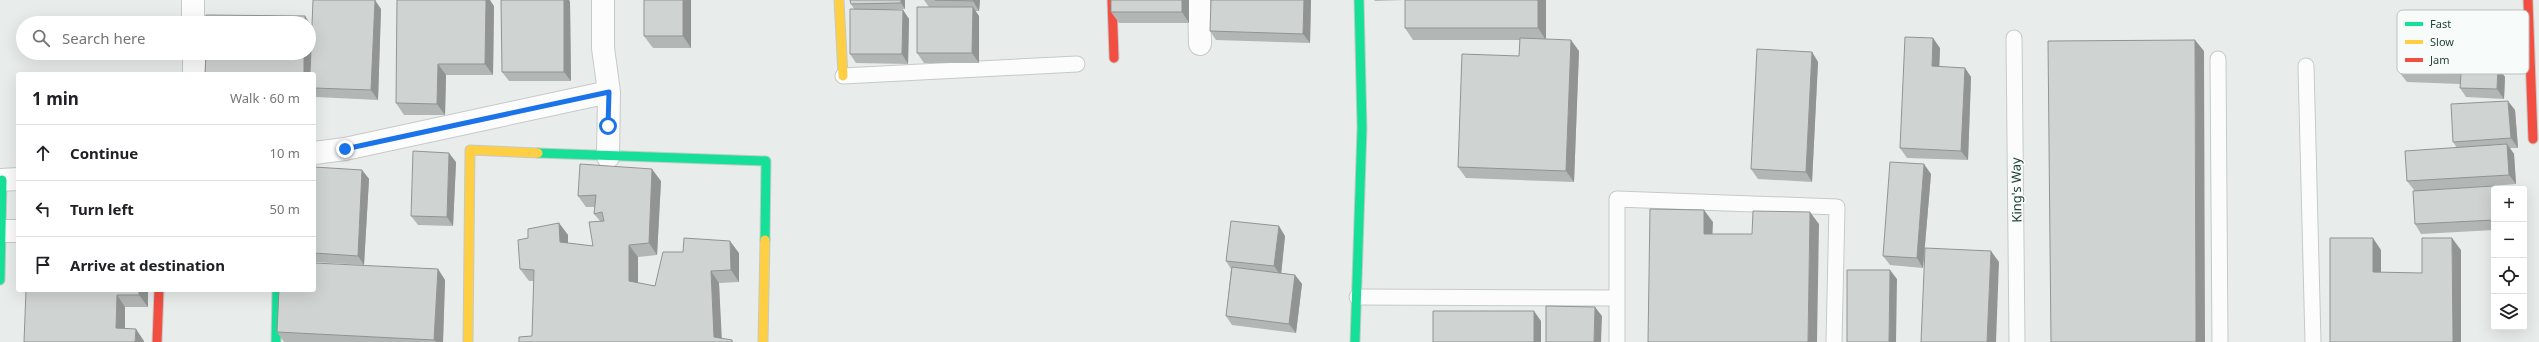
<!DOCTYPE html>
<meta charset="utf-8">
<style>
body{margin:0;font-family:"Noto Sans",sans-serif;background:#f2f2f2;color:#202124}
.controls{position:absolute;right:12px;bottom:12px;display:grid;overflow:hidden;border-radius:4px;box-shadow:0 4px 16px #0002}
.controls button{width:36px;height:36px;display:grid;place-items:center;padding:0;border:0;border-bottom:1px solid #e0e0e0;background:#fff;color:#202124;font:20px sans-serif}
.stop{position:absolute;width:12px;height:12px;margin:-9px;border:3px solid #1a73e8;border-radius:50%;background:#fff}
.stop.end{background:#1a73e8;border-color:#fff;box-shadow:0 1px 4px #0008}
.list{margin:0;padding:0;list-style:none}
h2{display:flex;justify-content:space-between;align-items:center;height:52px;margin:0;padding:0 16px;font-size:17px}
h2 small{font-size:13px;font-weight:400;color:#757577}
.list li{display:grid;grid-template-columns:26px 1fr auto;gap:12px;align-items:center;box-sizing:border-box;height:56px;padding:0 16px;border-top:1px solid #e0e0e0}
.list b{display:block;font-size:15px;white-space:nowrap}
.list em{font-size:13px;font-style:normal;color:#757577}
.icon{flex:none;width:22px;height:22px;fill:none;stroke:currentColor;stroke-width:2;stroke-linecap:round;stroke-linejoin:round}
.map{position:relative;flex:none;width:2539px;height:342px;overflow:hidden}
.search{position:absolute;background:#fff;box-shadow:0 4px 16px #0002;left:16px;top:16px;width:300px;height:44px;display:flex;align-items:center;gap:10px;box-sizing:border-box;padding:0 14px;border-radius:22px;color:#757577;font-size:15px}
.panel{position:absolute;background:#fff;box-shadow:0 4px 16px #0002;left:16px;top:72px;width:300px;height:220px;border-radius:4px}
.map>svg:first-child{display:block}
</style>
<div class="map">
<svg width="2539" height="342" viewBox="0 0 2539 342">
<rect width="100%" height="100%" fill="#e8edeb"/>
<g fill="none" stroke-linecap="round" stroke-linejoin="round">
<g stroke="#c5cac8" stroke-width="17">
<path id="lane" d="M2014 38 2017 342
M2218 59 2220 342
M2306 66 2313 342
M843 76 1077 64
M1357 297 1617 298
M1617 342V199L1837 207 1834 342"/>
</g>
<g stroke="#c5cac8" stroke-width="24">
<path id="street" d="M193 0V23
M1199 0 1200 44
M194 53V74
M314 153 345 149 609 92 603 48V0
M608 157 609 92
M0 180 18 179
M1 231H18"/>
</g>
<g stroke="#c3cbc8" stroke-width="11">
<path id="fast" d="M538 153 766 161 765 240
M0 280 2 180
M276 342 277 290
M1355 342 1362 128 1359 0"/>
</g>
<g stroke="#c3cbc8" stroke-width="11">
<path id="slow" d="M839 0 843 76
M468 342 470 150 538 153
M763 342 765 240"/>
</g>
<g stroke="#c3cbc8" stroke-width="11">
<path id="jam" d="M1112 0 1114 58
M2528 0 2533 139
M157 342 159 290"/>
</g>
<use href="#lane" stroke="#fcfcfc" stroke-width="15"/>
<use href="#street" stroke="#fcfcfc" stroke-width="22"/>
<use href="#fast" stroke="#16e098" stroke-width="9"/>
<use href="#slow" stroke="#ffcf43" stroke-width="9"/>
<use href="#jam" stroke="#f24e42" stroke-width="9"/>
</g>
<path fill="#b2b6b5" d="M501 0H569L570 2 571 81H509L502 72Z
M691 0V48H653L644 36Z
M850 0H905V9H888L903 10 909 19 908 64 856 63 850 54 854 9 851 4Z
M924 0H980L979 11H975L979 16V63H924L917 53 929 7Z
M1111 0H1189V23H1119L1111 12Z
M1311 0 1310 43 1216 40 1210 31Z
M1374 0H1546V39L1579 51 1574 182 1466 178 1458 167 1519 56 1520 40H1413L1405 28V0L1375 1Z
M494 6 493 75H446L445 115H404L396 103Z
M381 9 378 100 316 97 314 94V74L312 27Z
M2488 38 2487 67H2498L2505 77 2504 99 2466 97 2460 88V84L2407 82 2400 73Z
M1940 48 1939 67 1965 68 1971 77 1968 160 1907 158 1900 148Z
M1812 52 1818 62 1812 182 1758 179 1751 169Z
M2515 110 2518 148H2510L2514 154 2516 184 2464 188 2494 189V230L2421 234 2415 224 2414 190 2407 181 2457 148 2453 142Z
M456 162 453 226 418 225 411 216Z
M314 167 362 170 369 179 364 265 314 262Z
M1931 174 1923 268 1890 265 1883 256Z
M661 181 657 255 638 257V283L655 286 739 253V282L719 283 721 339 732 340 733 342H519L532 336 534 281H529L520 269 528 238 559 223 568 235V243L593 246 600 221 594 214 595 207H586L578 196Z
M1285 236 1281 273 1295 275 1302 284 1296 333 1232 325 1226 316 1231 269 1226 261Z
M438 269 445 280 443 342H284L277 332Z
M26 290H148V307H125V329L144 341Z"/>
<path fill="#919493" d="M375 0 381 9 378 100 371 90Z
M486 0H490L494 6 493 75 485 64Z
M564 0H569L570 2 571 81 564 72Z
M683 0H691V48L683 36Z
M901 0H905V9L901 3Z
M973 0H980L979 11 973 1Z
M1182 0H1189V23L1182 12Z
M1304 0H1311L1310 43 1303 34Z
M1538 0H1546V40L1538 28Z
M973 7 979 16V63L972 53Z
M903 10 909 19 908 64 902 54Z
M305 16 313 28 312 74H304V53H309V23H305Z
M2482 29 2488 38 2487 76 2480 67Z
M1933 38 1940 48 1939 76 1932 66Z
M1571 40 1579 51 1574 182 1566 171Z
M2195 40 2204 51 2205 342H2196Z
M1812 52 1818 62 1812 182 1806 172Z
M438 64 446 75 445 115 437 104Z
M2498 67 2505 77 2504 99 2497 89Z
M1965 68 1971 77 1968 160 1961 151Z
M2508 101 2515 110 2518 148 2511 138Z
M2507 144 2514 154 2516 184 2509 175Z
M449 153 456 162 453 226 447 217Z
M1924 164 1931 174 1923 268 1917 258Z
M652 169 661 181 657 255 649 243Z
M362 170 369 179 364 265 358 256Z
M1704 210 1713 222 1712 245 1704 234Z
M1810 212 1819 224 1817 342H1808Z
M559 223 568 235V254L560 242Z
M1279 226 1285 236 1281 276 1274 266Z
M2373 238 2381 250V284L2373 272Z
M2452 238 2461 250V342H2453Z
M730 241 739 253V282L731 270Z
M629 245 638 257V293L629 281Z
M1991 251 1999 262 1996 342H1987Z
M438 269 445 280 443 342H436L434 340Z
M1890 270 1897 279 1896 342H1889Z
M711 271 719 283 722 342 714 337Z
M1295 275 1302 284 1296 333 1289 324Z
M139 290H148V307L139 295Z
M117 295 125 307V340L116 328Z
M1595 307 1602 316 1601 342H1594Z
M1534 311 1541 321V342H1534Z
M136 329 144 341V342H135Z"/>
<path fill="#cfd4d2" stroke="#919493" d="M313 0H375L371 90 314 88V74H310Z
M397 0H486L485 64H438L437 104 396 103Z
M501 0H564V72H502Z
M644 0H683V36H644Z
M850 0H901V3L851 4Z
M935 0H973V1Z
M1111 0H1182V12H1111Z
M1211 0H1304L1303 34 1210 31Z
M1405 0H1538V28H1405Z
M917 7H973L972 53H917Z
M850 9 903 10 902 54H850Z
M206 15 305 16V23H206Z
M2402 27 2482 29 2480 67H2498L2497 89 2460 88 2461 74 2400 73Z
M1905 37 1933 38 1932 66 1965 68 1961 151 1900 148Z
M1520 38 1571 40 1566 171 1458 167 1462 54 1519 56Z
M2195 40 2196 342H2051L2048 41Z
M1757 49 1812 52 1806 172 1751 169Z
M206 53H304V74H205Z
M2508 101 2511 138 2453 142 2451 104Z
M2507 144 2509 175 2407 181 2405 151Z
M413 151 449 153 447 217 411 216Z
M1890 162 1924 164 1917 258 1883 256Z
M580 164 652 169 649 243 629 245V281L655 286 663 252H683L684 238 730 241 731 270 711 271 714 337 732 340V342H519V337L532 336 534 270 520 269 518 240 528 238V229L559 223 560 242 593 246 589 222 604 221 602 212 594 214 596 195 578 196Z
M314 167 362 170 358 256 314 253Z
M2494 186V220L2415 224 2413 191Z
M1650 209 1704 210V234H1752L1753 211 1810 212 1808 342H1648Z
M1231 221 1279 226 1274 266 1226 261Z
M2330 238H2373V272L2422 273V238H2452L2453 342H2330Z
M1925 248 1991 251 1987 342H1921Z
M314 263 438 269 434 340 277 332 279 290H314Z
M1232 267 1295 275 1289 324 1226 316Z
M1847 270H1890L1889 342H1847Z
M26 290H139V295H117L116 328 136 329 135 342H24Z
M1546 306 1595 307 1594 342H1546Z
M1433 311H1534V342H1433Z"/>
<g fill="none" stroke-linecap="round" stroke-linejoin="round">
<path stroke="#1a73e8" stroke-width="5" d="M345 149 609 92 608 126"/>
</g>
<g text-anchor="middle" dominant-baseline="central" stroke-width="3" stroke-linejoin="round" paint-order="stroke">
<g font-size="13" fill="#24423a" stroke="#f7fbf9">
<text transform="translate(2016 190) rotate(-91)">King's Way</text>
</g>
</g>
<rect x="2397" y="10" width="132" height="64" rx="6" fill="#f7fbf9" stroke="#b8c4c0" stroke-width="1"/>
<rect x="2405" y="22" width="18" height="4" fill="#16e098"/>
<rect x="2405" y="40" width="18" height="4" fill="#ffcf43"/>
<rect x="2405" y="58" width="18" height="4" fill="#f24e42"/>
<g font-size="11" fill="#24423a">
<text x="2430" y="28">Fast</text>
<text x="2430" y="46">Slow</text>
<text x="2430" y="64">Jam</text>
</g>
</svg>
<div class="controls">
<button>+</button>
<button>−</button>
<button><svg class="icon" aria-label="locate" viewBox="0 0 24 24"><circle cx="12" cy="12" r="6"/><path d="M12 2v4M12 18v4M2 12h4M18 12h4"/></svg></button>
<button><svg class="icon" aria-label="layers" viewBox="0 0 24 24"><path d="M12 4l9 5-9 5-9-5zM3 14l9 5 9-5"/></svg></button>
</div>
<div class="stop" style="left:608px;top:126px"></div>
<div class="stop end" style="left:345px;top:149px"></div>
<div class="search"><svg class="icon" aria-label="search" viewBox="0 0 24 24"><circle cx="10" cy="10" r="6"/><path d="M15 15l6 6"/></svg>Search here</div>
<section class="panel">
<h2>1 min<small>Walk · 60 m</small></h2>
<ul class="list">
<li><svg class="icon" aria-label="ahead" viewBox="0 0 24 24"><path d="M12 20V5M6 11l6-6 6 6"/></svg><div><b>Continue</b></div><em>10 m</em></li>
<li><svg class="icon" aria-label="left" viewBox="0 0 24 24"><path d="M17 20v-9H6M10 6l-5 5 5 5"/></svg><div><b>Turn left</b></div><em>50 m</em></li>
<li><svg class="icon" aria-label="arrive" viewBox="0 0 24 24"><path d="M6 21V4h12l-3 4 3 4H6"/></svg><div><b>Arrive at destination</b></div></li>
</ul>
</section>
</div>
